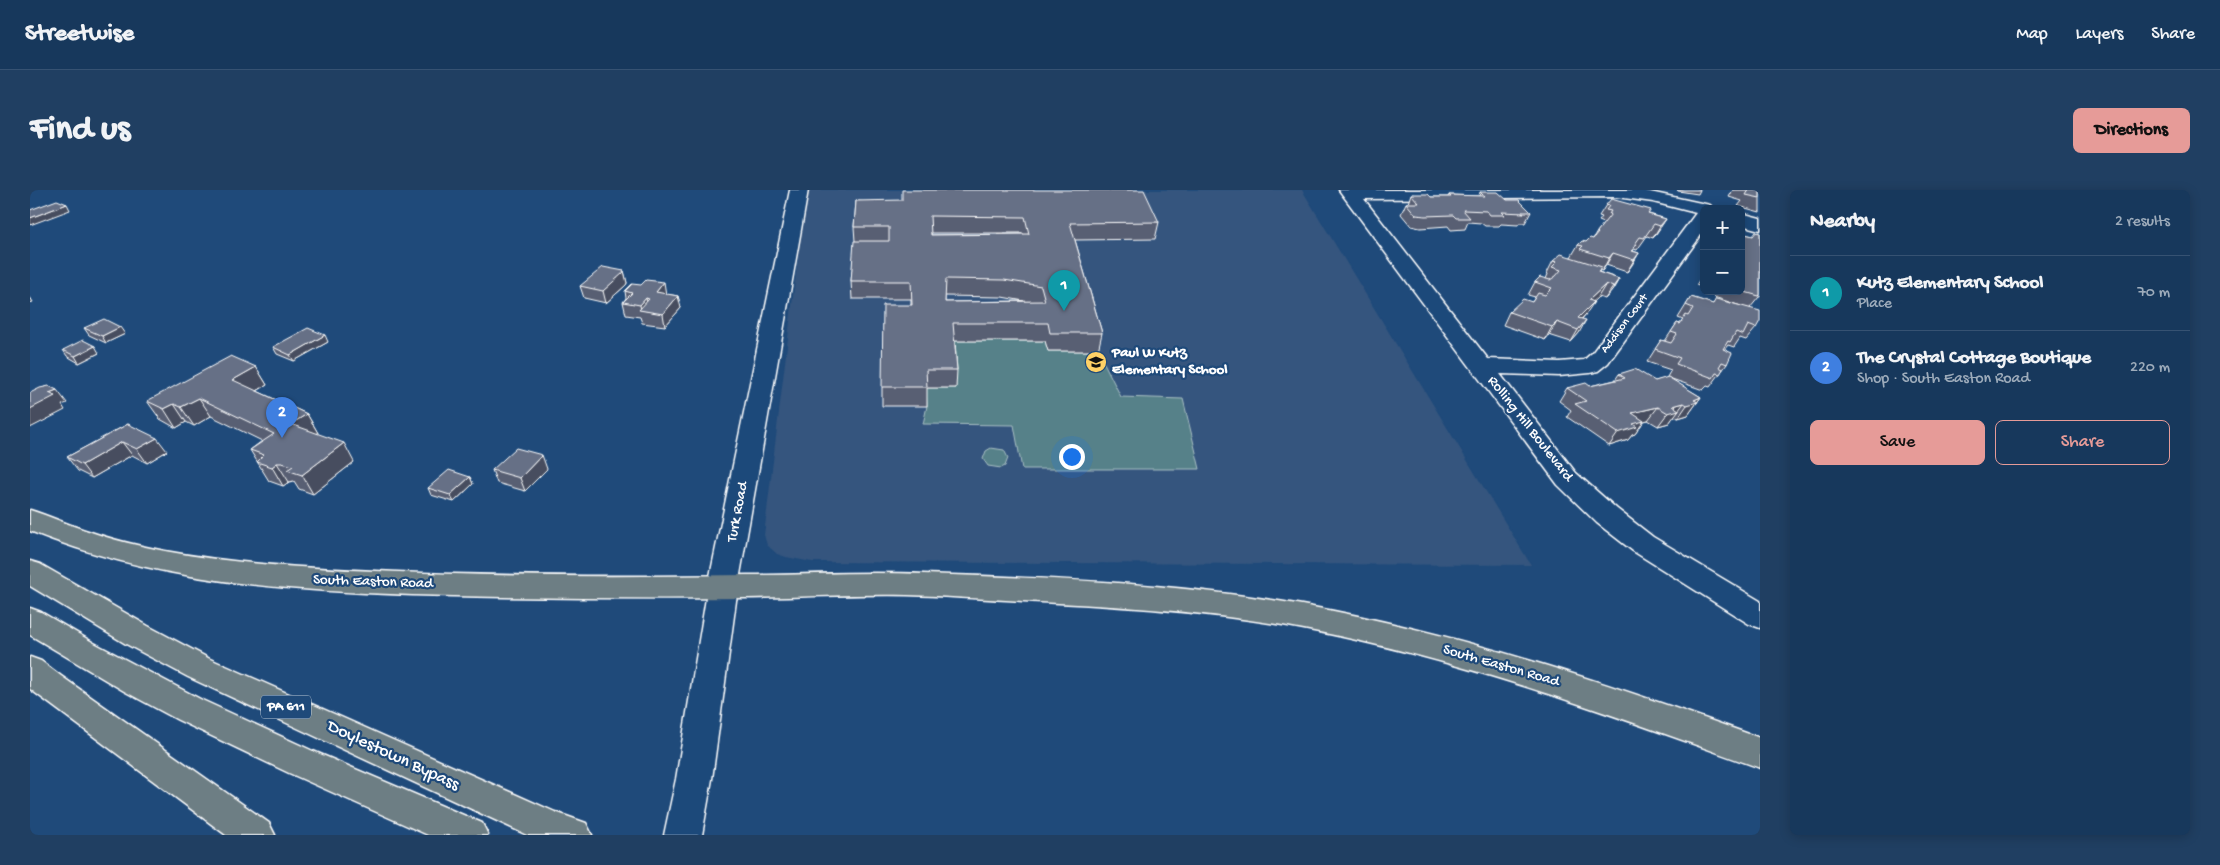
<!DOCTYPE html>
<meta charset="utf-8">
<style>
body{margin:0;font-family:"Gochi Hand",sans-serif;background:#203f62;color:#f1f3f6}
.controls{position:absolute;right:15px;top:15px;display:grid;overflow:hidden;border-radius:8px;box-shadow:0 2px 12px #0003}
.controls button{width:45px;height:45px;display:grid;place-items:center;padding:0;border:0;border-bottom:1px solid #365272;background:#17385c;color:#f1f3f6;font:25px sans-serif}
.you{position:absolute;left:1041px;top:266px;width:18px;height:18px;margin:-12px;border:4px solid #fff;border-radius:50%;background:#1a73e8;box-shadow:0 0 0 8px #1a73e833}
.badge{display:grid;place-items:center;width:32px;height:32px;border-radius:50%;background:#e69b98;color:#fff;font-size:16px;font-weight:700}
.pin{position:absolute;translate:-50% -41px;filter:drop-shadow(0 1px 2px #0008)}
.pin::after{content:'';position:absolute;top:26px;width:18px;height:15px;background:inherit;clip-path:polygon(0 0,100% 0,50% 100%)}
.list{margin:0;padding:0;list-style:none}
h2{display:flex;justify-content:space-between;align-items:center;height:65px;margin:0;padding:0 20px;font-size:21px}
h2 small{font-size:16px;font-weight:400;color:#9eacbb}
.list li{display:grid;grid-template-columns:32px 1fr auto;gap:15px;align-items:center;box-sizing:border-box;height:75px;padding:0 20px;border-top:1px solid #365272}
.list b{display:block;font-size:19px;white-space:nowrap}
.list p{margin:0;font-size:16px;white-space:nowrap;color:#9eacbb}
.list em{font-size:16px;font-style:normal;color:#9eacbb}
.actions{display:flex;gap:10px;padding:15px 20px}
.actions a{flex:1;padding:11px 0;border:1px solid #e69b98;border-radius:8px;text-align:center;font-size:18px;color:#e69b98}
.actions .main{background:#e69b98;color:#111}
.map{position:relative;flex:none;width:1730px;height:645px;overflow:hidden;border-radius:8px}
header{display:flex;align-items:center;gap:30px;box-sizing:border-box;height:70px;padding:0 25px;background:#17385c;border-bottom:1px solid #365272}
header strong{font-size:24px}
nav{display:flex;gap:28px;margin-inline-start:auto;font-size:18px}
.intro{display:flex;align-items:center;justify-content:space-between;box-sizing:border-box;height:120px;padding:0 30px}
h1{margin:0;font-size:35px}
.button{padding:12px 22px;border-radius:8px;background:#e69b98;color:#111;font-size:18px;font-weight:700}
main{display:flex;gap:30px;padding:0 30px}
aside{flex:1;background:#17385c;border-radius:8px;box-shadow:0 2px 12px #0003}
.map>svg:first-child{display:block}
</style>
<header>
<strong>Streetwise</strong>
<nav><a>Map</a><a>Layers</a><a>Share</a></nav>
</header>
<div class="intro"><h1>Find us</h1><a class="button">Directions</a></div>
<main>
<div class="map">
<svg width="1730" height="645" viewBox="0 0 1730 645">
<rect width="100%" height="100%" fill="#1f4a7a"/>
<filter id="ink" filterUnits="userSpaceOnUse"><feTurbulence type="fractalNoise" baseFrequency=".02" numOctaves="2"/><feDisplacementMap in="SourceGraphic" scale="10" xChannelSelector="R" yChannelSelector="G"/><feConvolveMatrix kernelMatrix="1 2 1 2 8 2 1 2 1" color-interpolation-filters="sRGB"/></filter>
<g filter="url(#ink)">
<path fill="#34557e" d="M776 0H1272L1501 375 782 372 756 367 747 364 737 355 734 345Z"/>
<path fill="#568189" stroke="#aac0c4" d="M922 151H1015L1018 161H1068L1091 207 1153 209 1170 279H992L984 235 893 234 897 216 896 198H926Z
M961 258 974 260 978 268 975 276 971 278 958 276 953 269 956 261Z"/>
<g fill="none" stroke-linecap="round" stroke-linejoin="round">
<g stroke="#fff" stroke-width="3">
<path id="minor" d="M1309 0H1611L1680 15 1683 19H1674V40L1669 48 1578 173 1568 181 1560 183 1529 186 1470 184 1546 283 1587 319 1623 347 1730 411V438L1719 434 1603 361 1567 333 1528 295ZM1586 7 1623 12 1666 23 1562 163 1554 170 1529 172 1458 169 1334 9Z
M1711 23 1730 28V40L1711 35Z"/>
</g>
<g stroke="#fff" stroke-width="3">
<path id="tertiary" d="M760 0H778L708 396 682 589 672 645H634L646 589 678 396Z"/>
</g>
<g stroke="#fff" stroke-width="3">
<path id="primary" d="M0 320C20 326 38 335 58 341 83 350 109 356 135 361 205 374 276 378 346 381 470 387 593 387 717 385 776 385 835 381 894 384 1020 388 1148 393 1272 415 1429 443 1580 494 1730 548V578C1580 524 1431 469 1274 439 1181 421 1086 416 992 411 954 409 915 406 877 405 824 404 771 407 718 408 606 409 494 408 382 405 247 400 127 392 0 341Z
M0 467 11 471 31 486 239 633 245 645H196L0 499Z"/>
</g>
<g stroke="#fff" stroke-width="3">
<path id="motorway" d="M0 371 10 374 118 436 180 469 525 622 556 633 562 645H497L158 487 96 454 0 396Z
M0 418 11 422 64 453 172 510 283 561 452 633 458 645H398L259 583 148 530 94 501 0 445Z"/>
</g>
<use href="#minor" fill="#1f4a7a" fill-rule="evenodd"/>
<use href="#tertiary" fill="#1f4a7a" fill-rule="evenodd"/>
<use href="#primary" fill="#6d7e84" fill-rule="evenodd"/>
<use href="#motorway" fill="#6d7e84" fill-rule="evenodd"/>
</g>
<path fill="#585f73" stroke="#fff" fill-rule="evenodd" d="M1647 0H1670L1668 4 1648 1Z
M1703 0H1730V22L1708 16 1712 11 1699 7Z
M1450 2 1477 10 1501 22 1495 33H1489L1488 35 1471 34 1469 36H1455L1451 33 1438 32 1435 39 1421 40 1418 36 1390 38 1381 36 1371 24 1376 13H1378L1381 4 1401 7H1418L1419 5 1449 6Z
M826 11 1129 32 1125 49 1045 50 1072 143 1068 161H1018L1015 151H925L927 180 926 198H897V216H852V197L881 115V109H822L821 91 825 51 824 37ZM901 43H993V44L901 45ZM915 106 972 107 994 111 915 112Z
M1576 15 1619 24 1636 29 1623 48 1617 46 1607 60 1604 59 1603 61 1609 63 1597 82 1576 75 1572 81 1570 80 1569 82 1589 89 1582 101 1575 109 1568 107 1563 111 1556 124 1552 129 1549 143 1541 152 1519 145 1515 150 1473 135 1479 122 1502 112 1505 107 1498 105 1505 92 1516 89 1518 84 1517 83 1523 71 1541 67 1548 55 1556 52 1563 49 1567 42 1574 33 1569 31 1572 27 1569 26Z
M1711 43 1723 46 1730 43V107H1729L1720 118 1726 138 1716 150 1710 148 1704 157 1698 155 1694 160 1697 174 1680 197 1677 196 1673 200 1639 188 1671 207 1658 225 1648 228 1644 226 1639 233 1628 236 1618 230 1614 231 1605 244 1602 245 1598 250 1579 256 1537 227 1541 220 1529 211 1537 198 1560 196 1585 190 1589 184 1625 191 1638 188 1637 187 1641 180 1617 172 1631 150 1635 151 1647 133 1650 134 1653 130 1648 128 1661 107 1683 114 1686 109 1711 116 1684 107 1688 102 1686 101H1711Z
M594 81 597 93 596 95 576 113 554 108 550 96Z
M1674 83V98L1666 95Z
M595 101 636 104 648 106 651 118 635 136 612 133 610 127 596 125 593 112 596 108Z
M54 138 95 144 76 153 59 145Z
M298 152 264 171 247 164 243 157Z
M33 160 69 163 49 173 37 166Z
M226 177 237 195 227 201 277 224 288 243H287L324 272 283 304 269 299 264 291 259 292 253 296 239 291 220 260 232 251 181 226 164 236 156 232 146 238 130 229 117 211Z
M98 234 137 261 117 273 102 265 62 288 48 281 37 267Z
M517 279 495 301 467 293 462 280Z
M440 287 443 294 424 312 401 305 398 298Z"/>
<path fill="#474e5e" stroke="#fff" d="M37 14 40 20 0 35V28Z
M1636 29 1628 41 1623 48 1630 36Z
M1583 63 1576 75 1572 81 1579 68Z
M1609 63 1602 75 1597 82 1604 70Z
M594 81 597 93 596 95 576 113 573 101Z
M1589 89 1582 101 1575 109 1583 97Z
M634 92 636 105 626 102Z
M1576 94 1568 107 1552 122 1559 110Z
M648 106 651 118 635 136 633 124Z
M0 107 3 112 0 113Z
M616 108 618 121 611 120 610 115Z
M1564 112 1556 124 1543 138 1548 128Z
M1556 130 1549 143 1541 152 1548 140Z
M1527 132 1519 145 1515 150 1522 137Z
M90 137 95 144 76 153 72 146Z
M295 145 298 152 264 171 260 165Z
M65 156 69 163 49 173 45 166Z
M226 177 237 195 214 208 203 190Z
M27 200 37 213 32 215 35 220 0 238V219L19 203Z
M1671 207 1658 225 1648 228 1657 215 1664 210Z
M169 208 181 226 164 236 151 217Z
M1654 213 1639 233 1628 236 1643 216Z
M144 214 156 232 146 238 134 219Z
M1628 217 1618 230 1614 231 1605 244 1602 245 1598 250 1579 256 1602 223Z
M277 224 288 243 272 252 261 234Z
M127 248 137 261 117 273 107 259Z
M92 252 102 265 62 288 52 275Z
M314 253 324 272 283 304 272 285Z
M512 265 517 279 495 301 490 288Z
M247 273 259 292 253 296 242 277Z
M440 287 443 294 424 312 420 305Z"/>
<path fill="#666f86" stroke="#fff" fill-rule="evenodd" d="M872 0H1114L1129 32 1040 33 1072 143H1020L1018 133H923L927 180H896L897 197H852L853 115H882L881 91H821L824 51H859V37H824L826 11 872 10ZM900 26 995 27 999 44 901 45ZM916 89 974 90 1011 96 1015 111 915 112Z
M1719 0H1730V8L1716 5Z
M1450 2H1468L1477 10H1489L1501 22H1492L1494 23 1472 22 1475 25H1460L1457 21 1433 20 1440 28H1426L1423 25 1395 26 1386 25 1376 13H1389L1381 4H1398L1401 7H1421L1419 5 1454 6Z
M1581 9 1621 20 1618 24 1636 29 1630 36 1624 34 1614 48 1610 47 1605 54H1607L1602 61 1609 63 1604 70 1583 63 1579 68 1550 59 1553 56 1548 55 1552 51 1556 52 1560 48 1563 49 1568 43 1567 42 1581 24H1579L1581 21 1576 20 1579 16 1576 15Z
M27 10 37 14 0 28V20Z
M1726 42 1730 43V105L1729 106 1711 101V43L1723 46Z
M1531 64 1572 77 1568 82 1589 89 1583 97 1576 94 1559 110 1564 112 1548 128 1556 130 1548 140 1527 132 1522 137 1479 122 1493 109 1502 112 1508 103 1515 105 1522 98 1505 92 1510 87 1520 90 1526 86 1531 80 1522 77 1527 72 1523 71Z
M573 77 594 81 593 83 573 101 550 96Z
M616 90 634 92 626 102 648 106 633 124 609 120 619 109 616 108 610 115 593 112 602 103 595 101 602 94 611 95Z
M1661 107 1683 114 1686 109 1730 121V131L1726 138 1718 135 1713 145 1706 142 1700 152 1698 151 1693 159 1702 163 1697 174 1692 172 1689 177 1693 179 1690 184 1686 183 1683 188 1646 174 1650 168 1625 159 1631 150 1641 153 1647 144 1641 142 1647 133 1650 134 1656 125 1658 126 1663 118 1656 115Z
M74 129 90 137 72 146 54 138Z
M278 138 295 145 260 165 243 157Z
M53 150 65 156 45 166 33 160Z
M201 166 226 177 203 190 277 224 261 234 314 253 272 285 257 280 263 276 252 273H247L242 277 227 272 234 265 220 260 244 244 169 208 151 217 144 214 134 219 117 211Z
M1605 179 1625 191 1638 187 1671 207 1664 210 1668 212 1657 215 1654 213 1643 216 1649 220 1638 223 1628 217 1602 223 1614 231 1603 234 1607 237 1588 243 1545 214 1556 211 1537 198 1556 193 1560 196 1595 188 1589 184Z
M19 196 27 200 19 203 25 206 0 219V203L10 198Z
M98 234 127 248 107 259 92 252 52 275 37 267Z
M486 258 512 265 490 288 462 280Z
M419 280 440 287 420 305 398 298Z"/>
</g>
<defs>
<g id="school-disc" transform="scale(1.125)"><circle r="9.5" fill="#ffd166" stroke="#1f4a7a"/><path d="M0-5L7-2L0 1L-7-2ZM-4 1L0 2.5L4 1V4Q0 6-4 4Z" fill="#111"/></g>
</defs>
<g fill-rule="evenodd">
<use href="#school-disc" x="1066" y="172"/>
</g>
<g text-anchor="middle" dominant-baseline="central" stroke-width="4.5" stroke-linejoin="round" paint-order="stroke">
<g font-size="12" fill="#fff" stroke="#1f4a7a">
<text transform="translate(1595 134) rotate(-53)">Addison Court</text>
</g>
<rect fill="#1f4a7a" stroke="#bcc9d7" stroke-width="1" x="231" y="505.5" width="50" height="23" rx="4"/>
<g font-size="14" font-weight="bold" fill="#fff">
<text x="256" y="517">PA 611</text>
</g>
<g font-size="15" font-weight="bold" fill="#fff" stroke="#1f4a7a" text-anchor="start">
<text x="1082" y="163">Paul W Kutz<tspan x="1082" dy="17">Elementary School</tspan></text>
</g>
<g font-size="15" fill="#fff" stroke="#1f4a7a">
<text transform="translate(1500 239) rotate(52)">Rolling Hill Boulevard</text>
<text transform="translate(708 322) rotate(-79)">Turk Road</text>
<text transform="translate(343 392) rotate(2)">South Easton Road</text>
<text transform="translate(1471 476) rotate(16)">South Easton Road</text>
</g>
<g font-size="18" fill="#fff" stroke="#1f4a7a">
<text transform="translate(363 566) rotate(25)">Doylestown Bypass</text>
</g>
</g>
</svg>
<div class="controls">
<button>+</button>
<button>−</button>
</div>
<div class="you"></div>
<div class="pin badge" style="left:1034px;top:121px;background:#0f9aa8">1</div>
<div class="pin badge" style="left:252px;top:248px;background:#3f7fe0">2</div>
</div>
<aside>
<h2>Nearby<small>2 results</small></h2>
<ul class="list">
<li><span class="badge" style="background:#0f9aa8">1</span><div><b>Kutz Elementary School</b><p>Place</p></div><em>70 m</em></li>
<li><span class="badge" style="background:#3f7fe0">2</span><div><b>The Crystal Cottage Boutique</b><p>Shop · South Easton Road</p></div><em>220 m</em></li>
</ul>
<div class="actions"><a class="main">Save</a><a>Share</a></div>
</aside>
</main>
